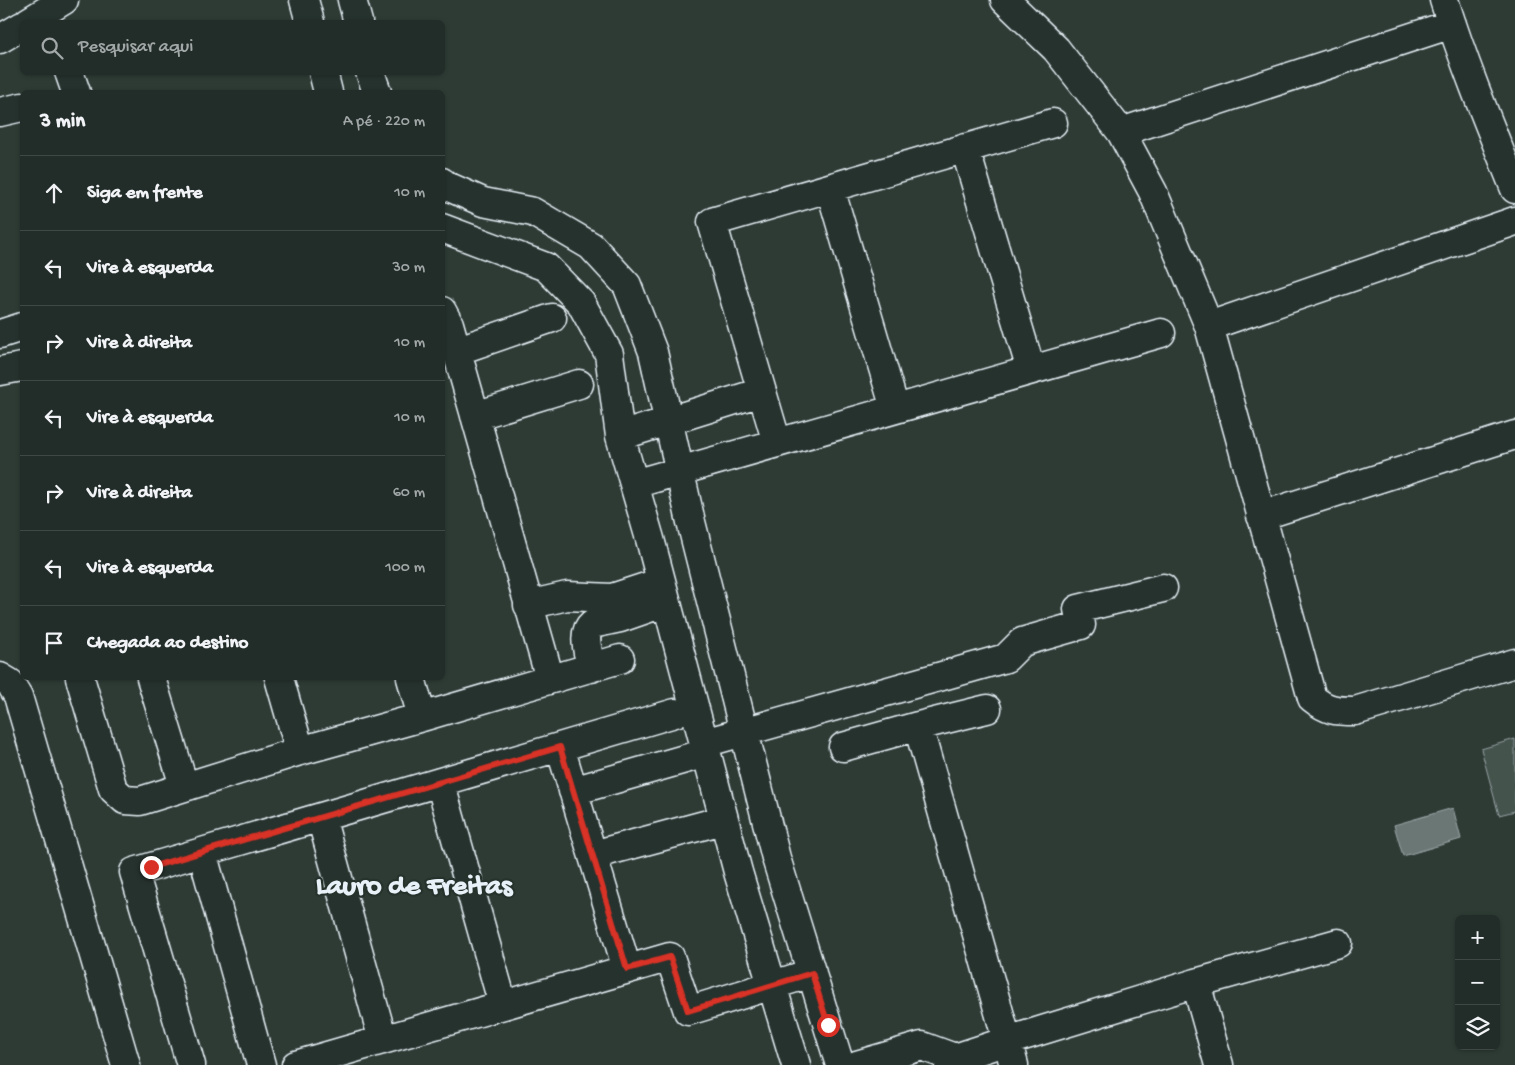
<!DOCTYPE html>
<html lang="pt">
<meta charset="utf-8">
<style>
body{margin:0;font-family:"Gochi Hand",sans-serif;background:#2e3834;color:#f1f3f6}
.controls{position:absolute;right:15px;bottom:15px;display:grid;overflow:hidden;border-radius:8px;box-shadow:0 1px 4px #0004}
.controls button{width:45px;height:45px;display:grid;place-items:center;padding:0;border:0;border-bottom:1px solid #3f4845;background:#222c28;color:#f1f3f6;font:25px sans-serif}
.stop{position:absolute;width:15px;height:15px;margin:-11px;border:4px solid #d93025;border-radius:50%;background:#fff}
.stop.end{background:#d93025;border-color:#fff;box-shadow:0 1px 5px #0008}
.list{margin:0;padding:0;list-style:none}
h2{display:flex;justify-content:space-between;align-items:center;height:65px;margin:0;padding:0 20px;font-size:21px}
h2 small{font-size:16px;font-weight:400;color:#a2a7a8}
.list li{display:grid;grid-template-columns:32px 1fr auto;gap:15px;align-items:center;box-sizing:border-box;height:75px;padding:0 20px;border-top:1px solid #3f4845}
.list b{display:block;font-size:19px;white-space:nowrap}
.list em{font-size:16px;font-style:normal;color:#a2a7a8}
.icon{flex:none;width:28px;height:28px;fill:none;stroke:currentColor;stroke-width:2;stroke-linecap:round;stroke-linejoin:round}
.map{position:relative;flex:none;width:1515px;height:1065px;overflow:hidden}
.search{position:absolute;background:#222c28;box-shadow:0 1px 4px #0004;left:20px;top:20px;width:425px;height:55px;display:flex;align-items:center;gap:12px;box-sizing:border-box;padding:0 18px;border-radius:8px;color:#a2a7a8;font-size:19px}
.panel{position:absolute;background:#222c28;box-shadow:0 1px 4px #0004;left:20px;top:90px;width:425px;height:590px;border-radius:8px}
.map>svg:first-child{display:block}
</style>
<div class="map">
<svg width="1515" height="1065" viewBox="0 0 1515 1065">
<rect width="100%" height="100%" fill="#2e3b35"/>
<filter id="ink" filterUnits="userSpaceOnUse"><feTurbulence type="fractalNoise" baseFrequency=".02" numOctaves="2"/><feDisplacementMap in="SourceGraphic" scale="10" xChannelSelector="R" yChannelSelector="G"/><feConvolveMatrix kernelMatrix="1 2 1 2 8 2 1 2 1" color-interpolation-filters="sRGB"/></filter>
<g filter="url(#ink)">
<path fill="#45524e" stroke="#96a2a3" d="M1515 739V811L1499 815 1481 749Z"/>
<path fill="#6b7775" stroke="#9da8a9" d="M1453 808 1461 839 1403 856 1394 825Z"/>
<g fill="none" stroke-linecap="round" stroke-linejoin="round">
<g stroke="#e8f1f8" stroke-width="31">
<path id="minor" d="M304 0 310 22
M352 0 358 22
M1005 0 1056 49 1121 132 1153 192 1209 326 1312 698C1328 711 1336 711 1355 711L1515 663
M1444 0C1464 64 1490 127 1515 189
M28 22 64 0
M0 39 22 26
M69 72 76 92
M323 72 328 92
M370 72 377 92
M0 112 22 107
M1121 132 1452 24
M965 148 1031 370
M442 182 447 186 483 202 533 212 591 246 627 285 653 352 691 522 776 858 840 1065
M830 188 895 409
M442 228 546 267 581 303 609 354 620 436 650 539 738 872 796 1065
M442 311 449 324 550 679
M1209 326 1515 221
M0 334 22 327
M456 351 552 318
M0 371 22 367
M475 416 579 384
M620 436 761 392
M777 443 712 222 1053 123
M634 484 1161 333
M1261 516 1515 435
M528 605 567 596 612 598 661 582
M591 668C589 655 581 633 592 624L620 618 666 602
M0 677 10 683 18 696 126 1065
M80 678 113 789 125 800 140 801 300 751 422 717 620 659
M151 678 184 786
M279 678 300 751
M411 678 422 717
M918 726 1014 1065
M704 743 1006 658 1022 642 1081 625 1078 609 1163 588
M560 747 627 969
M843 747 918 726 987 709
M440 782 503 1005
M573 791 692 757
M321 817 383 1040
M202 852 261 1065
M593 855 712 823
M1196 983 1219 1065
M191 1065 134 872 675 713
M296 1065 670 957 688 1011 812 973
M857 1065 922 1046 955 1058
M949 1065 955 1058 1007 1041 1196 983 1338 943"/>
</g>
<use href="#minor" stroke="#26332d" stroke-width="28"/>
</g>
</g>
<g fill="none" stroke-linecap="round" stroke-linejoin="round" filter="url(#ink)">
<path stroke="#d93025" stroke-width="6" d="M151 867 560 747 627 969 670 957 688 1011 812 973 828 1025"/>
</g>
<g text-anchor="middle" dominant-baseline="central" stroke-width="4.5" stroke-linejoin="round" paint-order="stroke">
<g font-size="29" font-weight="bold" fill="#e8f1f8" stroke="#26332d">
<text x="414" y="888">Lauro de Freitas</text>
</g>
</g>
</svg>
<div class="controls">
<button>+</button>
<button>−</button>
<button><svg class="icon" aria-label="layers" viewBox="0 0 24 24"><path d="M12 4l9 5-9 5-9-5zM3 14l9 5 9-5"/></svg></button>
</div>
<div class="stop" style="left:828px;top:1025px"></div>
<div class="stop end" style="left:151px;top:867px"></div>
<div class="search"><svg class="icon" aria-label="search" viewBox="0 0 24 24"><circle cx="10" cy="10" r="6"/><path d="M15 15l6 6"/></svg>Pesquisar aqui</div>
<section class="panel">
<h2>3 min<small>A pé · 220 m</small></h2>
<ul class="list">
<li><svg class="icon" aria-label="ahead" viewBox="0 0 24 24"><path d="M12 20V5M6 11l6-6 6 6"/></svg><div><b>Siga em frente</b></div><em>10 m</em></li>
<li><svg class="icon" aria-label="left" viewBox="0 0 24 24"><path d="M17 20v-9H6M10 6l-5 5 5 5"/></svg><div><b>Vire à esquerda</b></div><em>30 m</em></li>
<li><svg class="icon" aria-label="right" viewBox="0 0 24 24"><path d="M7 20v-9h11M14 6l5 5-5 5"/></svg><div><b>Vire à direita</b></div><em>10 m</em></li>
<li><svg class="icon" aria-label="left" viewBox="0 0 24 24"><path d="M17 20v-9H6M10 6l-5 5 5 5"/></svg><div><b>Vire à esquerda</b></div><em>10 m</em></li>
<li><svg class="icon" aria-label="right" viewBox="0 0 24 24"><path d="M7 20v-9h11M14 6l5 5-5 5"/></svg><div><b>Vire à direita</b></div><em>60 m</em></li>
<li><svg class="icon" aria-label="left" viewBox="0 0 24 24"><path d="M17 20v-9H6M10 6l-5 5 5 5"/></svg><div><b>Vire à esquerda</b></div><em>100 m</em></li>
<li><svg class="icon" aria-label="arrive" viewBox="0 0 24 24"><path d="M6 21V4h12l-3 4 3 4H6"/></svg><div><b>Chegada ao destino</b></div></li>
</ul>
</section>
</div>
